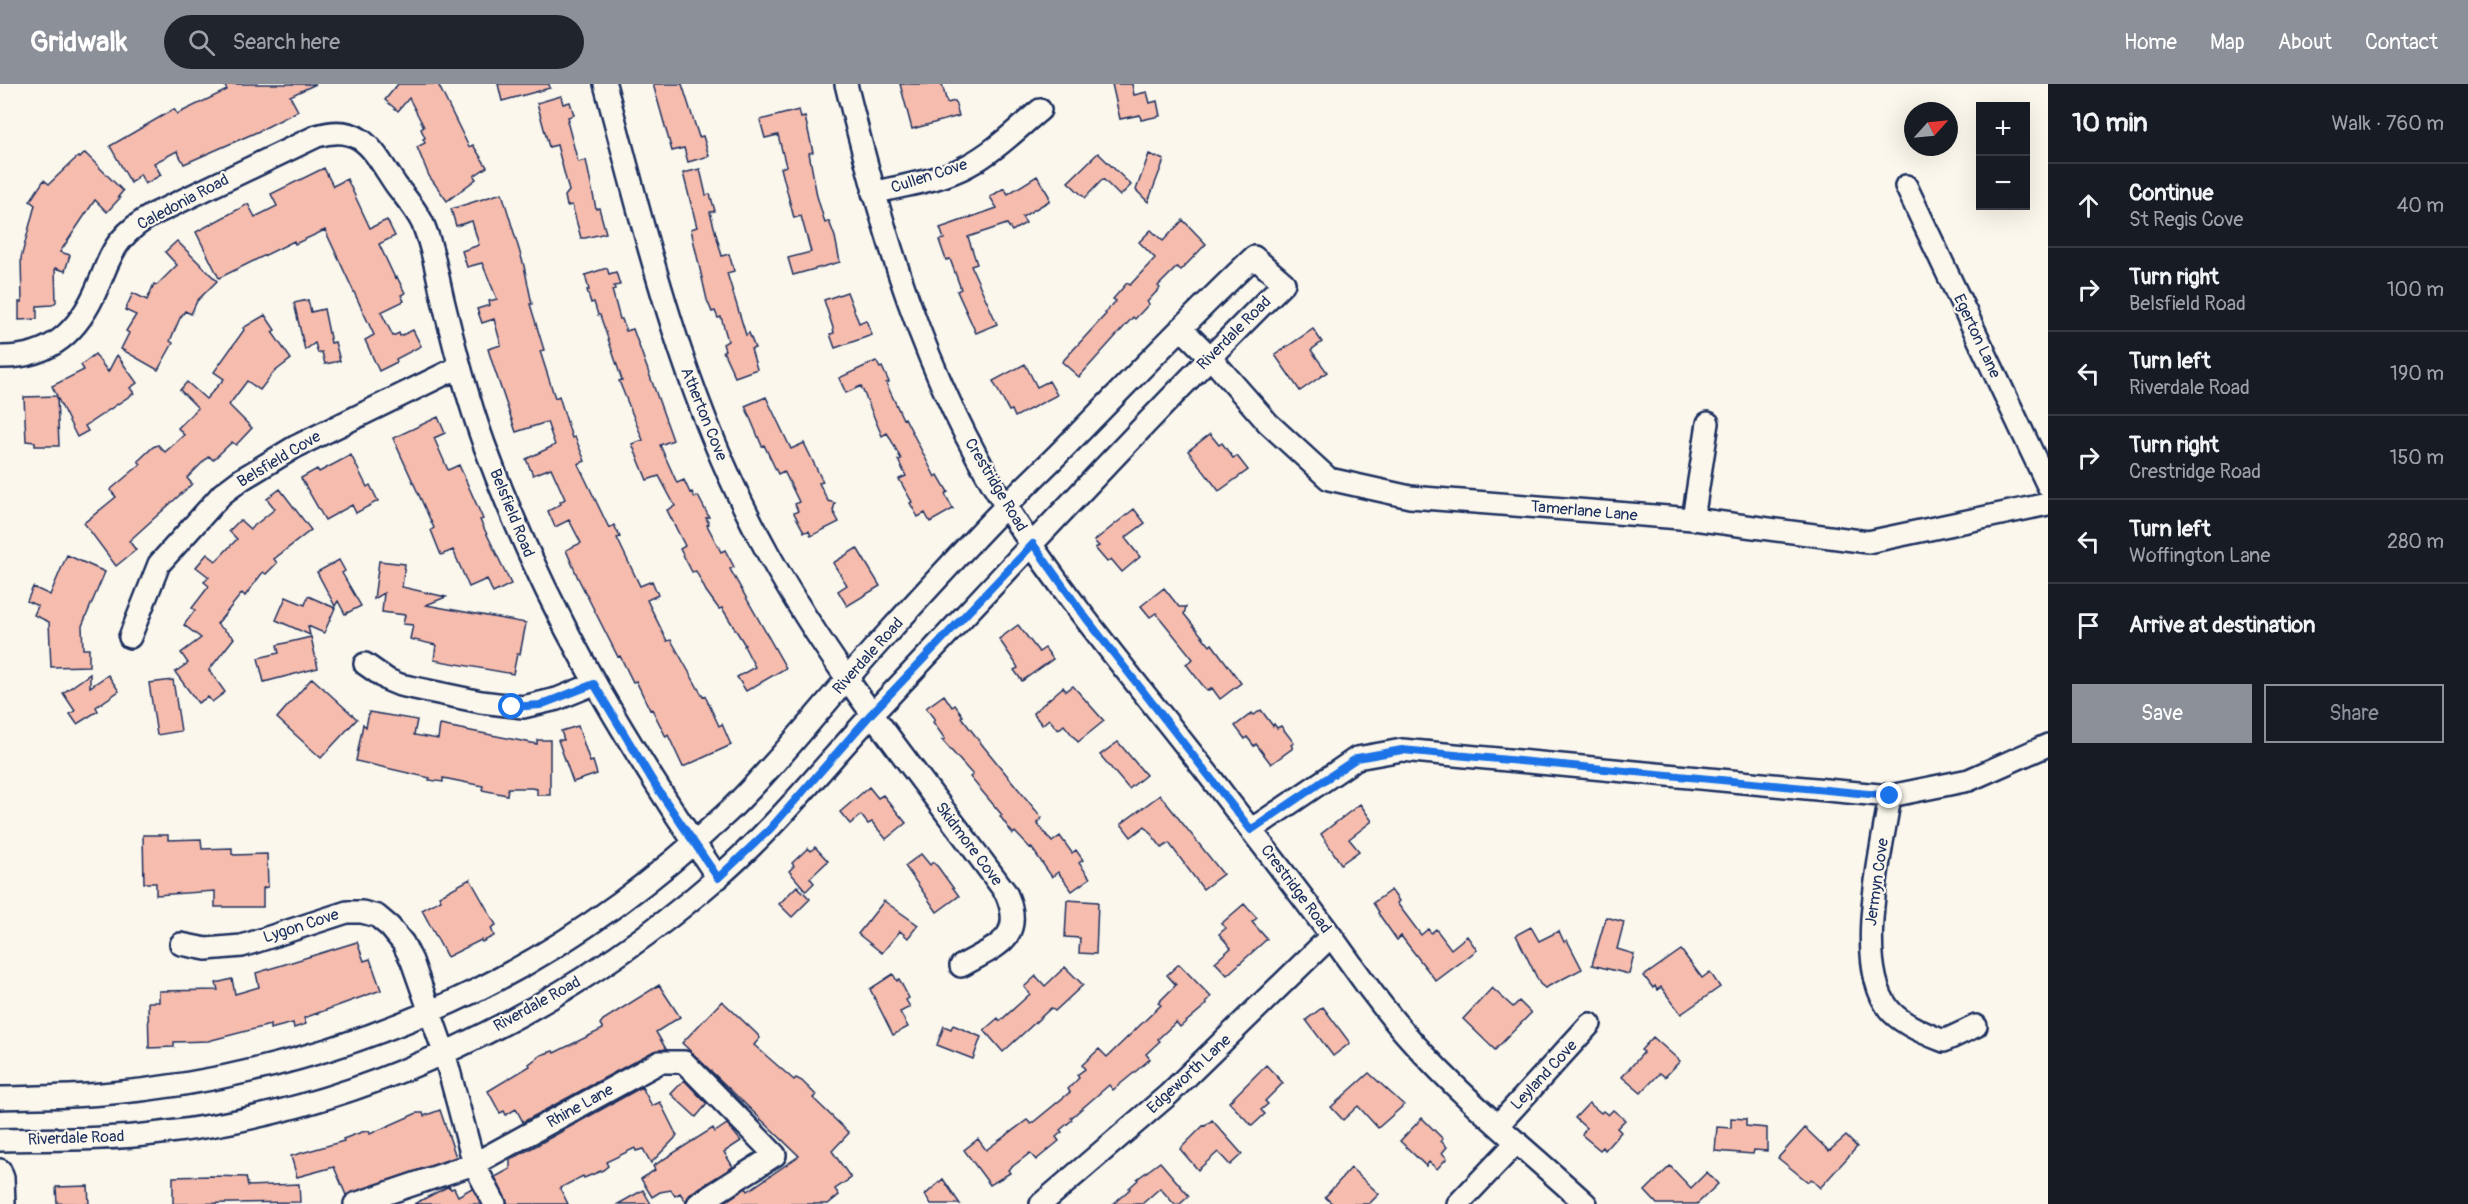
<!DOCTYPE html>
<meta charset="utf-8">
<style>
body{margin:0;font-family:Pangolin,sans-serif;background:#20242c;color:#f1f3f6}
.controls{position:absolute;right:18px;top:18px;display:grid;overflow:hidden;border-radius:0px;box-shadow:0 6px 24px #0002}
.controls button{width:54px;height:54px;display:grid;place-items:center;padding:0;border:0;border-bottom:2px solid #363941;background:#171b24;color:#f1f3f6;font:30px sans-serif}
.compass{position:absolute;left:1904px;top:18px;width:54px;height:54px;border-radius:50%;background:#171b24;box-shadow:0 6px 24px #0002;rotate:63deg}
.stop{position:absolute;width:18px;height:18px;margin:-14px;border:4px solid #1a73e8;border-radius:50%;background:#fff}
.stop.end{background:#1a73e8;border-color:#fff;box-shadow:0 2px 6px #0008}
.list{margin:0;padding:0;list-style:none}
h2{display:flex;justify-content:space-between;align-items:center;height:78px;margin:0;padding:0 24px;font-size:26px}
h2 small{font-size:20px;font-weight:400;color:#9ea1a6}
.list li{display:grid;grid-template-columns:39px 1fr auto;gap:18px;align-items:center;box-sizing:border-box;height:84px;padding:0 24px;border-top:2px solid #363941}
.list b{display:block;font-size:22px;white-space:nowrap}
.list p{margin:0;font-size:20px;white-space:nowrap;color:#9ea1a6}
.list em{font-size:20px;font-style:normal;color:#9ea1a6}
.actions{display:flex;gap:12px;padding:18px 24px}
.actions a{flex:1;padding:14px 0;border:2px solid #8c9099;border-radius:0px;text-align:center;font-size:21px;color:#8c9099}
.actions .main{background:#8c9099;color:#fff}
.icon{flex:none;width:33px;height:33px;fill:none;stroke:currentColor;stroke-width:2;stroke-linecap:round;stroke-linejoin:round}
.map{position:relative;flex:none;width:2048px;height:1120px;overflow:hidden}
header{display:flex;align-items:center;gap:36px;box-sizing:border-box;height:84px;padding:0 30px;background:#8c9099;color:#fff}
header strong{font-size:28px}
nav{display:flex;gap:33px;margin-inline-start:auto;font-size:21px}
.search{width:420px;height:54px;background:#20242c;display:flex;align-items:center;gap:15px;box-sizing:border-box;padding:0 21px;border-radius:33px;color:#9ea1a6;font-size:22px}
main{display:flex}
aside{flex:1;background:#171b24}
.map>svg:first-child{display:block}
</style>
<header>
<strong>Gridwalk</strong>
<div class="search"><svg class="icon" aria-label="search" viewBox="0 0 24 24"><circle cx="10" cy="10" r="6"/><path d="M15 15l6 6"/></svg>Search here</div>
<nav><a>Home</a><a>Map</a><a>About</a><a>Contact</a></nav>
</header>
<main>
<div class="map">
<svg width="2048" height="1120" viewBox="0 0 2048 1120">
<rect width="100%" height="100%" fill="#fbf7ec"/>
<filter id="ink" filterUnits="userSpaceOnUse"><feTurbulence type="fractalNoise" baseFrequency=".0167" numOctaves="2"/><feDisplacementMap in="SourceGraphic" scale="12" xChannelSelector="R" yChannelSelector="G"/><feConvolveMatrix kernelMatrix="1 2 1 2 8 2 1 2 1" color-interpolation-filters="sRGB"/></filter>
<g filter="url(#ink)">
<path fill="#f6bcad" stroke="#1b2f5e" stroke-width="1.5" d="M224 0H316L290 12 298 27 257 48 184 80 177 67 154 79 161 91 145 100 140 90 131 99 110 62 174 25 177 30 227 6Z
M398 0H438L469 63 473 61 487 83 474 92 476 95 447 117 429 92 417 63 425 59 423 55 425 54 421 45 424 43 409 14 398 27 385 16Z
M498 0H549L550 4 502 17Z
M653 0H682L699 53 703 52 709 72 688 78 684 64 672 67Z
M900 0H942L947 19 955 17 959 32 912 45Z
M1112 0H1132L1134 11 1147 8 1150 19 1157 17 1160 32 1141 36 1140 31 1120 35Z
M561 12 563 20 570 18 574 31 568 33 569 36 567 37 578 78 586 76 596 125 599 124 606 149 585 154H581L572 121 567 122 565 112 569 107 557 61 549 63 537 19Z
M799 26 801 34 805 33 813 68 809 69 817 112 825 139 829 137 835 153 840 178 793 191 788 174 811 168 801 132 794 134 781 84 786 82 778 51 765 54 760 36Z
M85 69 123 107 118 113 120 114 107 128 95 116 60 168 70 171 65 187 55 184 56 218 52 221 37 222V235L19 236V218H22L21 174 35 121 30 117 44 96 49 100 73 77 78 73 80 74Z
M1098 69 1131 101 1120 112 1103 95 1085 114 1068 98Z
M1149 70 1164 76 1148 118 1136 106Z
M324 84 333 102 347 95 370 144 387 136 395 152 379 160 395 194 397 193 405 209 401 211 404 217 381 228 393 252 399 249 400 252 413 246 421 262 396 275 397 278 379 287 365 256 374 251 325 146 295 160 294 157 219 194 196 148 248 120 255 133 277 122 271 110Z
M700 85 706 111 710 110 715 127 710 128 722 172 729 170 734 187 727 189 734 212 746 251 749 249 755 264 751 265 757 285 735 293 723 267 725 266 723 260 728 257 721 233 718 234 715 227 712 228 707 216 694 159 691 145 697 143 683 89Z
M1037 92 1049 112V117L1022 133 1026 139 1012 147 1007 140 968 153 977 180 971 182 997 240 976 249 957 207 961 205 950 175 946 176 939 156 944 155 940 144 997 124 990 113 1004 104 1008 110Z
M502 109 524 182 532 220H530L544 266 540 267 555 314 559 312 572 354 575 353 585 377 578 380 609 444 614 441 620 453 617 454 640 502 652 497 658 511 647 516 667 557 671 556 703 613 705 612 719 642 722 640 731 661 683 683 668 651 666 653 652 625 650 626 636 597 633 598 620 572 618 573 578 494 566 466 581 459 569 436 555 443 548 427 561 420 560 418 565 415 551 384 533 391 526 375 555 361 547 338 516 348 493 281 488 265 501 261 494 235 482 239 477 225 490 221 489 217 497 215 482 179 467 183 462 167 479 161 472 137 456 142 451 125Z
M1183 136 1206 160 1181 186 1177 183 1158 202 1160 204 1147 218 1149 220 1135 235 1133 233 1079 293 1062 278 1106 230 1105 229 1116 217 1113 215 1127 199 1130 201 1155 174 1139 158 1151 146 1163 157Z
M177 157 217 197 197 217 191 230 185 227 180 234 170 257 173 259 158 286 121 265 129 249 126 247 136 231 125 226 133 209 147 216 154 200 157 201 177 181 165 168Z
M607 184 609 190 616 188 620 201 614 202 615 205 612 206 620 235H622L626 247 633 245 673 356 660 361 677 399 684 396 690 409 692 408 695 414 698 412 709 433 706 434 709 440 707 441 721 468 725 466 734 483 730 485 786 584 746 607 737 593 755 583 744 562 745 561 722 524 719 525 706 507 696 487 692 488 680 465 685 462 667 426 675 422 659 392 647 396 632 360 643 356 619 297 622 296 600 231H598L594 218 591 219 587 206H589L585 191Z
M847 208 859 239 866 236 872 251 835 264 830 250 834 249 833 244 824 216Z
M308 216 311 228 324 225 331 259 335 258 340 277 325 280 322 268 318 269 315 259 305 266 294 219Z
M265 231 275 246 272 248 291 275 273 289 260 306 247 297 229 321 252 344 236 361 232 358 213 376 209 372 187 394 192 400 129 457 136 466 116 482 84 439 116 413 110 406 141 380 138 377 153 363 158 361 165 368 184 351 178 344 198 324 180 306 187 298 206 315 224 295 214 288 244 246 243 244Z
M1313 245 1322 258 1311 266 1327 288 1300 307 1275 271Z
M95 270 108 288 117 271 137 299 130 304 134 309 85 342 88 347 77 353 57 313 59 362H35V358L26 357 24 313 57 312 52 302 84 286 81 281Z
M876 277 880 284 882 283 889 298 886 299 903 335 905 334 935 393 938 391 948 408 945 410 953 425 930 438 925 429 918 433 910 419 912 418 899 395 906 392 898 376 901 375 889 352 887 349 882 352 861 302 846 309 839 294Z
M1025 280 1037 303 1049 297 1057 311 1015 333 1012 326 1009 327 993 297Z
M766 313 791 365 804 359 823 398 819 399 828 417 835 419 833 427 839 438 811 452 809 447 804 448 794 429 798 427 795 420 799 418 784 387 778 390 764 361 762 362 745 322Z
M438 333 445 349 434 354 448 386 459 381 483 435 480 436 511 500 493 509 487 495 469 503 453 466 441 471 431 446 434 444 393 354Z
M1210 350 1219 361 1222 359 1233 374 1237 372 1248 386 1219 407 1188 367Z
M351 371 367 403 370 401 378 417 356 429 352 421 325 436 301 394 317 385 319 388Z
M280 405 311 446 274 475 277 479 266 490 263 488 245 512 242 509 217 540 234 554 209 586 225 608 212 618 208 613 198 619 175 588 188 579 181 569 201 554 184 541 195 526 192 524 209 502 204 498 209 493 196 483 207 470 216 477 237 455 229 447 240 436 250 445 275 425 267 415Z
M1134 425 1145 439 1125 454 1140 473 1122 488 1111 475 1107 478 1095 464 1099 462 1094 457Z
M857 464 880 502 847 522 838 507 847 501 833 479Z
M67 471 105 488 82 542 83 565H89V582L51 583 49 538 34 531 38 522 27 517 33 503 50 511Z
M339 476 345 487 342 489 361 522 345 530 338 517 335 522 317 488Z
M379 477 405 480 402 503 446 513 426 521 526 539 520 570H517L513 590 434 576 436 561 410 555 413 541 403 540 405 531 382 528 384 509 374 515Z
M1164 504 1179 523H1186L1184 530 1210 562 1212 560 1241 599 1220 615 1212 604 1207 607 1186 580 1193 575 1156 529 1150 533 1141 522Z
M308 512 335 524 324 549 308 542 310 551 276 536 286 513 305 521Z
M1018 541 1039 568 1045 564 1053 575 1022 597 1014 586 1018 584 1014 577 999 555Z
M311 553 318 584 264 598 258 574 279 569 277 561Z
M90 590V603L108 591 119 607 96 623 98 627 77 640 70 630 75 627 63 609Z
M312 594 357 635 321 674 277 634Z
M173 596 181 647 157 651 149 599Z
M1073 602 1104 637 1078 658 1064 641 1058 646 1049 635 1042 641 1033 629 1063 603 1066 607Z
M944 611 952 623 955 621 963 632 961 633 984 663 1042 734 1037 739 1052 758 1060 752 1072 769 1076 766 1083 776 1079 779 1090 794 1072 807 1058 788 1052 793 1031 763 1030 764 1015 748 1013 750 1000 732 1002 731 970 693 973 691 942 656 945 655 933 638 935 636 926 624Z
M1261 626 1273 642 1274 640 1277 644 1281 642 1294 659 1291 661 1293 664 1271 680 1256 660 1254 662 1247 653 1245 655 1235 642 1252 629 1254 631Z
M369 628 417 636 414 651 438 655 440 641 537 660V656H550V711H537V705L531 704H508L507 711 482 706 483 702 443 694V698L429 696 430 694 356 677 363 640 366 643Z
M578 642 590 678 593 677 597 690 573 698 558 656H564L561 647Z
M1118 658 1146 691 1129 705 1100 671Z
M869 703 878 714 883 711 906 739 886 755 872 738 868 740 861 731 850 740 840 728Z
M1160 711 1223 790 1203 805 1169 759 1162 764 1145 742 1131 753 1121 740Z
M1360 720 1372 737 1349 755 1359 767 1341 780 1321 750Z
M143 751H168V756L201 755 202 765 232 764V770L234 771 267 770 268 803 263 804V823H215V807L156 811V799H144Z
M815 763 828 777 810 794 814 799 806 807 789 787 794 782 792 779 808 764 811 767Z
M921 770 930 781 933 778 938 783 959 812 937 828 905 782Z
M470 795 496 841 491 844 494 852 482 858 481 856 447 873 422 826 441 816 439 812Z
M797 802 810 815 792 833 779 820Z
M1391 806 1399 817 1397 819 1421 851 1428 845 1431 849 1436 845 1451 865 1467 852 1477 866 1436 897 1401 852 1397 856 1378 829 1379 828 1373 819Z
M1067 816 1098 818 1096 870 1079 869 1080 854 1065 853Z
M884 817 918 841 908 854 900 847 882 869 858 850Z
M1244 820 1257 834 1252 838 1267 855 1227 891 1215 878 1231 864 1219 850 1226 844 1221 840Z
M1606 833 1624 838 1617 865 1634 870 1629 890 1592 881Z
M1531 843 1539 857 1559 847 1564 858 1567 856 1582 885 1545 904 1540 900 1516 851Z
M357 858 364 877 370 875 381 906 304 934 306 940 294 944 293 939 270 945V941L208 957 174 958V963L149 964 148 918H159V907L218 906 216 899 232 895 235 910 259 903 256 889Z
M1681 866 1702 894 1710 888 1720 903 1681 930 1661 903 1657 906 1655 902 1653 904 1644 892Z
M1179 880 1211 913 1206 918 1207 920 1180 943 1176 938 1158 955 1160 957 1146 970 1150 975 1135 988 1113 1006 1109 1001 1071 1034 1072 1036 1060 1046 1062 1048 1056 1053 1059 1057 1036 1076 1030 1069 1008 1086 1010 1089 990 1101 964 1066 978 1055 986 1066 1027 1036 1031 1040 1070 1008 1068 1005 1079 994 1077 991 1085 985 1082 981 1099 965 1107 973 1161 921 1158 919 1176 901 1167 891Z
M1065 883 1083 901 1055 927 1051 924 1003 968 984 946 998 934 1000 937 1030 910 1024 903 1036 892 1045 902Z
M893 890 897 897 899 895 909 914 906 916 910 923 900 928 908 943 893 951 870 905Z
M659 901 680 933 656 948 666 965 654 967 523 1038 516 1025 506 1031 504 1027 500 1029 488 1007 530 982 529 980 541 971 553 967 554 969 603 945 600 940 603 936Z
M1492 904 1513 923 1519 917 1531 929 1495 966 1463 935Z
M722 917 757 950 760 954 754 961 794 996 796 994 802 997 816 1011 813 1014 849 1049 832 1067 851 1094 835 1105 839 1111 828 1120H722L746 1104 748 1107 799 1072 682 959Z
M1323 923 1350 959 1333 972 1306 936Z
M953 941 981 953 973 975 937 961 944 942 951 945Z
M1653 953 1680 977 1665 993 1660 989 1641 1009 1622 993 1644 968 1641 966Z
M1266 981 1283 999 1265 1017 1268 1020 1261 1026 1265 1030 1252 1042 1229 1018Z
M1369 989 1404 1021 1378 1044 1358 1022 1343 1036 1331 1023Z
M684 996 707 1020 696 1033 671 1010Z
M642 1003 652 1022 660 1018 677 1052 651 1079 643 1065 636 1067 635 1064 606 1078 608 1082 603 1086 584 1094 583 1092 560 1104 568 1120H508L495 1093 510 1085V1076Z
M1589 1019 1601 1029 1603 1027 1608 1031 1613 1026 1625 1036 1617 1044 1621 1048 1605 1066 1603 1063 1600 1066 1582 1051 1586 1044 1575 1034Z
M440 1026 456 1073 346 1111 334 1083 297 1093 291 1072 344 1057 343 1055 362 1048 369 1047 370 1050 417 1029H423L424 1032Z
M1422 1034 1443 1055 1441 1057 1447 1063 1442 1069 1447 1074 1437 1085 1429 1078 1426 1082 1400 1057Z
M1731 1034 1746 1035V1042L1767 1044V1067L1754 1066 1753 1070 1715 1067 1717 1043 1731 1044Z
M1212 1036 1242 1070 1230 1081 1218 1068 1198 1086 1180 1065 1204 1041 1205 1042Z
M727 1040 741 1057 724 1068 733 1083 691 1109 686 1118 680 1109 675 1112 671 1106 660 1108 652 1113 641 1095 655 1086 653 1082 713 1044 715 1048Z
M1805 1044 1829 1067 1846 1052 1857 1063 1820 1104 1811 1095 1808 1098 1778 1074Z
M1160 1078 1189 1112 1180 1120H1174L1160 1104 1142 1120H1113L1130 1105 1129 1104 1138 1096 1137 1095Z
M1670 1082 1691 1104 1707 1088 1718 1100 1697 1120H1657L1645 1107Z
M1351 1084 1379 1110 1369 1120H1333L1325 1113Z
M212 1092 246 1093 248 1102 299 1100 300 1118 173 1120V1093Z
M943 1095 960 1120H931L925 1111Z
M88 1102 89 1120 57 1119 56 1103Z
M449 1102 451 1105 454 1104 458 1112 472 1104 481 1120H414Z
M643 1106 651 1120H618Z"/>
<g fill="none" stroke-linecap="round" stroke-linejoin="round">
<g stroke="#1b2f5e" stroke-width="26">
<path id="minor" d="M605 0C649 164 685 321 769 471 836 592 925 698 1006 809 1026 855 996 862 961 882
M846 0C882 147 924 292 1005 421 1070 523 1151 615 1224 711 1260 758 1297 805 1332 853 1357 888 1382 924 1411 956 1464 1016 1527 1066 1586 1120
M1906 102 2048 402
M873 109C904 101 939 97 967 82 994 68 1017 45 1040 26
M1181 244 1210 273 1268 339 1329 395 1410 413 1693 435 1868 458 2048 420
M0 273C51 274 79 247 98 202 105 186 110 169 121 156 130 145 141 137 154 130L317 52C363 38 374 69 396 101 405 113 415 124 422 138 433 162 437 191 443 216 455 265 467 313 484 360 543 521 622 653 718 794
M1693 435 1708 339
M130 553 159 480 222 410 242 395 295 363 459 283
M365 580 388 596 400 601 481 618 523 623 557 615 594 600
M1890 712C1882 766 1853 879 1889 925 1900 939 1928 951 1944 957L1976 942
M1251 746 1357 674 1402 666 1890 712 1969 696 2048 661
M181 860 206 865 242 862 347 828H362L377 832 390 843 403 859 412 877 444 968 474 1080 495 1120
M0 1014C34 1013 68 1013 102 1010 234 999 361 963 479 905 570 860 656 796 729 727 785 672 833 608 886 551 925 508 964 465 1004 424 1026 401 1049 380 1071 357 1132 295 1191 232 1254 173L1284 199C1150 332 1023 470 894 607 834 669 782 738 717 794 565 927 363 1026 161 1049 108 1056 54 1055 0 1056
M1498 1041 1590 940
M0 1086 3 1094 4 1120
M355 1120 474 1080 660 978H684L775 1071 698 1120
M1041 1120 1168 1011 1331 852
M1458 1120 1517 1058"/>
</g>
<use href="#minor" stroke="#fbf7ec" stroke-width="21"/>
</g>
</g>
<g fill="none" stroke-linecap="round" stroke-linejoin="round" filter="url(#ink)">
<path stroke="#1a73e8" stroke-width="8" d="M512 623 540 621 594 600 657 704 718 794 770 745 871 630 1033 460 1086 534 1251 746 1357 674 1402 666 1890 712"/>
</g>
<g text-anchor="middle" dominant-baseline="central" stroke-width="4.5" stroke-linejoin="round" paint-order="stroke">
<g font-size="16" fill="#1b2f5e" stroke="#fbf7ec">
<text transform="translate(929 92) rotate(-18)">Cullen Cove</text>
<text transform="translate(183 118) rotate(-28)">Caledonia Road</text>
<text transform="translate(1234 249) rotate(-45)">Riverdale Road</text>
<text transform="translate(1977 252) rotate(65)">Egerton Lane</text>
<text transform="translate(704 330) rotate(68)">Atherton Cove</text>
<text transform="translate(279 375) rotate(-31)">Belsfield Cove</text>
<text transform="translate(996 401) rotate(59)">Crestridge Road</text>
<text transform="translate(1584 427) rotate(5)">Tamerlane Lane</text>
<text transform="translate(512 429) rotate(68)">Belsfield Road</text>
<text transform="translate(868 572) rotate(-48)">Riverdale Road</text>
<text transform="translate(969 760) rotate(53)">Skidmore Cove</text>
<text transform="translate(1877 798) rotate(-82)">Jermyn Cove</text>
<text transform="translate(1296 805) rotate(53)">Crestridge Road</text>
<text transform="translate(301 842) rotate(-18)">Lygon Cove</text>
<text transform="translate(537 920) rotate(-29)">Riverdale Road</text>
<text transform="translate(1189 990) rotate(-43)">Edgeworth Lane</text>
<text transform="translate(1544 991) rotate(-47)">Leyland Cove</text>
<text transform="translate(580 1022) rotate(-29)">Rhine Lane</text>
<text transform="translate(76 1054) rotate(-2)">Riverdale Road</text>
</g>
</g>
</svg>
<div class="controls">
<button>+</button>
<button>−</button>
</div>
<svg class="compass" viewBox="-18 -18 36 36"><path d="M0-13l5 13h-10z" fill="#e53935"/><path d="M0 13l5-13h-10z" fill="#9ea1a6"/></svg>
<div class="stop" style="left:512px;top:623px"></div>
<div class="stop end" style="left:1890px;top:712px"></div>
</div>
<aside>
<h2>10 min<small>Walk · 760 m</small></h2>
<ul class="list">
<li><svg class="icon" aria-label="ahead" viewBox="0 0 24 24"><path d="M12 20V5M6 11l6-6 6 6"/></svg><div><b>Continue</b><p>St Regis Cove</p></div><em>40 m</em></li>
<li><svg class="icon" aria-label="right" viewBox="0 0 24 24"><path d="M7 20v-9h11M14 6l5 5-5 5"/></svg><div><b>Turn right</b><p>Belsfield Road</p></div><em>100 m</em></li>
<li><svg class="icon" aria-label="left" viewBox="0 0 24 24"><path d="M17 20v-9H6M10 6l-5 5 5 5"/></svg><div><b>Turn left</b><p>Riverdale Road</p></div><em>190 m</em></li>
<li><svg class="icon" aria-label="right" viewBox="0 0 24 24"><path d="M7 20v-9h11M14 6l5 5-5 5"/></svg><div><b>Turn right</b><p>Crestridge Road</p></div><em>150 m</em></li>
<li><svg class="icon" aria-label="left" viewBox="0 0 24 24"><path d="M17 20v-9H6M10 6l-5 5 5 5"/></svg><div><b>Turn left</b><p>Woffington Lane</p></div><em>280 m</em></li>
<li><svg class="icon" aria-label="arrive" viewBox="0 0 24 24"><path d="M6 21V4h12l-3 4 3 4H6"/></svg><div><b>Arrive at destination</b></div></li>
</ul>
<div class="actions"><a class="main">Save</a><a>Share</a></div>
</aside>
</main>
